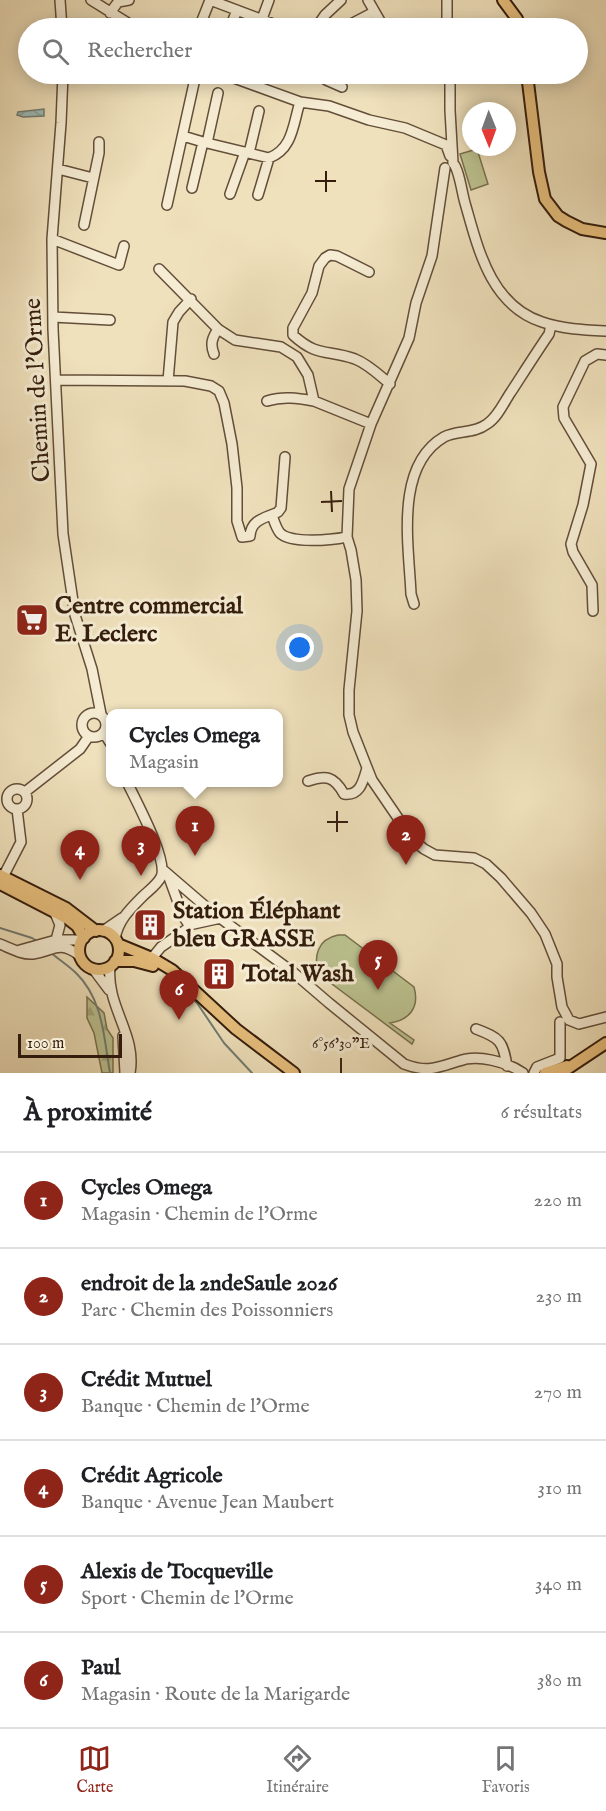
<!DOCTYPE html>
<html lang="fr">
<meta charset="utf-8">
<style>
body{margin:0;font-family:"IM FELL English",serif;background:#f2f2f2;color:#202124}
.compass{position:absolute;left:462px;top:102px;width:54px;height:54px;border-radius:50%;background:#fff;box-shadow:0 3px 15px #0003;rotate:179deg}
.scale{position:absolute;left:18px;bottom:15px;width:104px;box-sizing:border-box;padding-left:6px;border:3px solid #341d0d;border-top:0;font-size:16px;line-height:21px;white-space:nowrap;color:#341d0d;-webkit-text-stroke:4px #f5ecd3;paint-order:stroke}
.you{position:absolute;left:300px;top:648px;width:21px;height:21px;margin:-15px;border:4px solid #fff;border-radius:50%;background:#1a73e8;box-shadow:0 0 0 9px #1a73e833}
.badge{display:grid;place-items:center;width:39px;height:39px;border-radius:50%;background:#8f2418;color:#fff;font-size:20px;font-weight:700}
.pin{position:absolute;translate:-50% -50px;filter:drop-shadow(0 2px 3px #0008)}
.pin::after{content:'';position:absolute;top:32px;width:21px;height:18px;background:inherit;clip-path:polygon(0 0,100% 0,50% 100%)}
.popup{position:absolute;left:106px;top:709px;width:177px;height:78px;box-sizing:border-box;display:grid;place-content:center;border-radius:12px;background:#fff;filter:drop-shadow(0 2px 4px #0005);font-size:20px;white-space:nowrap;color:#757577}
.popup b{font-size:22px;color:#202124}
.popup::after{content:'';position:absolute;left:50%;top:100%;margin-left:-12px;border:12px solid transparent;border-top-color:#fff}
.list{margin:0;padding:0;list-style:none}
h2{display:flex;justify-content:space-between;align-items:center;height:78px;margin:0;padding:0 24px;font-size:26px}
h2 small{font-size:20px;font-weight:400;color:#757577}
.list li{display:grid;grid-template-columns:39px 1fr auto;gap:18px;align-items:center;box-sizing:border-box;height:96px;padding:0 24px;border-top:2px solid #e0e0e0}
.list b{display:block;font-size:22px;white-space:nowrap}
.list p{margin:0;font-size:20px;white-space:nowrap;color:#757577}
.list em{font-size:20px;font-style:normal;color:#757577}
.icon{flex:none;width:33px;height:33px;fill:none;stroke:currentColor;stroke-width:2;stroke-linecap:round;stroke-linejoin:round}
.map{position:relative;flex:none;width:606px;height:1073px;overflow:hidden}
.search{position:absolute;background:#fff;box-shadow:0 3px 15px #0003;left:18px;right:18px;top:18px;height:66px;display:flex;align-items:center;gap:15px;box-sizing:border-box;padding:0 21px;border-radius:33px;color:#757577;font-size:22px}
.sheet{height:654px;background:#fff}
nav{display:flex;justify-content:space-around;align-items:center;box-sizing:border-box;height:84px;border-top:2px solid #e0e0e0;background:#fff;font-size:16px;color:#757577}
nav a{display:grid;justify-items:center;gap:3px}
nav .on{color:#8f2418}
.map>svg:first-child{display:block}
</style>
<div class="map">
<svg width="606" height="1073" viewBox="0 0 606 1073">
<defs>
<pattern id="forest-firs" width="22" height="20" patternUnits="userSpaceOnUse" patternTransform="scale(1.5)"><rect width="22" height="20" fill="#bbc28f"/><path d="M5 1l3.5 6h-7zM16 11l3.5 6h-7z" fill="#a1a67a"/></pattern>
<pattern id="water-waves" width="16" height="10" patternUnits="userSpaceOnUse" patternTransform="scale(1.5)"><rect width="16" height="10" fill="#9bbcb7"/><path d="M0 5q4-4 8 0t8 0" fill="none" stroke="#86a19c"/></pattern>
</defs>
<rect width="100%" height="100%" fill="#efe1bc"/>
<filter id="stains"><feTurbulence type="fractalNoise" baseFrequency=".00333" numOctaves="4"/><feColorMatrix values="0 0 0 0 .2 0 0 0 0 .09 0 0 0 0 .02 0 0 0 .5 -.17"/></filter>
<radialGradient id="worn" r=".72"><stop offset=".6" stop-color="#630" stop-opacity="0"/><stop offset="1" stop-color="#630" stop-opacity=".3"/></radialGradient>
<path fill="url(#forest-firs)" stroke="#78704e" stroke-width="1.5" d="M87 997 104 1013 107 1029 113 1038V1073H102L94 1033 87 1018Z"/>
<path fill="#bbc28f" stroke="#78704e" stroke-width="1.5" d="M477 149 488 184 471 190 460 154Z
M338 935H345L414 987C420 1008 409 1020 390 1023L414 1040 412 1044 320 975C312 957 318 939 338 935Z"/>
<path fill="url(#water-waves)" stroke="#727c73" stroke-width="1.5" d="M44 109V116L23 117 17 115 18 112Z"/>
<g fill="none" stroke-linecap="round" stroke-linejoin="round">
<path stroke="#727c73" stroke-width="2" d="M0 928 32 938 39 942
M50 952C58 959 68 965 76 973 103 999 104 1038 110 1073
M187 993 197 1003 224 1043 252 1073"/>
<g stroke="#634e39" stroke-width="12">
<path id="minor" d="M60 0 62 28
M91 0 136 28
M210 0 284 28
M368 0 384 28
M447 0V28
M110 13 118 2 129 0
M262 19 269 0
M199 28 210 0
M230 28 237 10
M316 28 325 15 341 0
M347 28 349 25 374 12
M63 74 61 123 52 239 53 329 63 534 75 615 92 669 101 714
M223 74 300 102 329 106 369 120 405 128 446 145 450 156
M329 74 326 80 342 87
M450 74V110L453 163C459 169 462 193 465 203 478 248 490 305 542 322 562 329 585 330 606 331
M183 136 203 142 269 158C293 149 293 124 300 102
M207 143 218 93
M249 153 259 111
M445 168 432 256 416 303 409 338 371 424 349 489 347 537 351 550 356 580 357 611 349 690V715L353 732 372 780 413 840 424 849 435 855 474 858 486 864 501 878 531 913 545 934 557 964V977L562 1007 569 1020 579 1024 606 1017
M58 169 93 178
M192 188 203 142
M230 194 245 152
M258 195 269 158
M167 205 196 74
M84 225 99 153V142
M52 239 119 265 124 246
M159 269 218 329 235 340 281 347 297 357 308 375 314 401 371 424
M369 272 337 256 330 255 325 258 319 266 312 293 293 328V335C318 358 327 349 355 359 368 364 379 375 390 384
M53 317 110 320
M214 354C210 344 212 338 218 329
M56 380 185 381 211 386 219 391 224 403 232 444 237 488V521L242 537 250 536C251 519 266 518 278 512L281 508 285 457
M168 381 173 322 179 312 191 299
M267 401C283 396 297 398 314 401
M272 515C274 521 276 528 280 533 291 544 332 540 347 537
M414 604 411 594C409 546 394 466 444 437 457 430 474 434 487 424 498 417 504 402 511 392 524 372 536 353 549 334L551 325
M593 611 592 585 573 552 571 544 583 505 591 464 564 418 563 407 585 361 597 354 606 355
M82 725a12 12 0 1 1 24 0a12 12 0 1 1-24 0Z
M104 733 111 744
M308 781C326 775 334 776 344 794 360 796 363 782 367 768
M7 799a10 10 0 1 1 20 0a10 10 0 1 1-20 0Z
M25 792 80 749 89 736
M162 869 212 912 294 973 329 1003 404 1064C428 1073 436 1068 459 1061 478 1054 507 1062 523 1073
M168 875 183 916 189 925
M5 882 3 877 21 842 17 809
M55 913 60 925 56 940
M103 931 122 918
M115 939C118 921 129 910 142 897 148 891 157 885 161 877 169 861 135 799 127 782
M0 944C10 948 22 955 33 954 54 951 58 940 79 955
M20 950 56 940H82
M152 958 161 947 187 929 189 925 221 918
M110 967C106 1007 137 1034 130 1073
M94 970 109 990
M476 1029C500 1038 503 1041 507 1066
M123 1036 125 1073
M534 1073 537 1067 560 1058V1022"/>
</g>
<g stroke="#341d0d" stroke-width="14">
<path id="major" d="M503 0 517 19 521 28
M527 74 539 172 545 199 558 216 566 221 582 229 606 233
M0 875 66 908 96 931
M0 884 68 919 77 926 84 938
M79 950a20 20 0 1 1 40 0a20 20 0 1 1-40 0Z
M118 944 152 958 172 970 236 1029 294 1073
M115 961H134L153 966
M545 1073 567 1066
M561 1073 606 1043"/>
</g>
<use href="#minor" stroke="#f5ecd3" stroke-width="9"/>
<use href="#major" stroke="#e8c07e" stroke-width="10"/>
</g>
<path fill="none" stroke="#341d0d" stroke-width="2" d="M326 171V192M315 181H336M331 491 332 512M321 502 342 501M337 811V832M327 822H348M341 1058V1073"/>
<defs>
<g id="supermarket-square" transform="scale(1.725)"><rect x="-9" y="-9" width="18" height="18" rx="4" fill="#8f2418" stroke="#f5ecd3"/><path d="M-6-5.5h2.5l.6 2H6L4.5 2H-2.5L-4.4-4H-6ZM-1.5 3.2a1.3 1.3 0 1 0 .1 0ZM3 3.2a1.3 1.3 0 1 0 .1 0Z" fill="#fff"/></g>
<g id="building-square" transform="scale(1.725)"><rect x="-9" y="-9" width="18" height="18" rx="4" fill="#8f2418" stroke="#f5ecd3"/><path d="M-4-6H4V6H1V3H-1V6H-4ZM-2.5-4.3h1.7v1.8h-1.7ZM.8-4.3h1.7v1.8H.8ZM-2.5-1h1.7V.8h-1.7ZM.8-1h1.7V.8H.8Z" fill="#fff"/></g>
</defs>
<g fill-rule="evenodd">
<use href="#supermarket-square" x="32" y="620"/>
<use href="#building-square" x="150" y="925"/>
<use href="#building-square" x="219" y="974"/>
</g>
<g text-anchor="middle" dominant-baseline="central" stroke-width="6" stroke-linejoin="round" paint-order="stroke">
<g font-size="24" fill="#341d0d" stroke="#f5ecd3">
<text transform="translate(38 390) rotate(-93)">Chemin de l'Orme</text>
</g>
<g font-size="24" font-weight="bold" fill="#341d0d" stroke="#f5ecd3" text-anchor="start">
<text x="55" y="606">Centre commercial<tspan x="55" dy="28">E. Leclerc</tspan></text>
<text x="173" y="911">Station Éléphant<tspan x="173" dy="28">bleu GRASSE</tspan></text>
<text x="242" y="974">Total Wash</text>
</g>
</g>
<g font-size="15" text-anchor="middle" fill="#341d0d" stroke="#f5ecd3" stroke-width="6" stroke-linejoin="round" paint-order="stroke">
<text x="341" y="1048">6°56'30"E</text>
</g>
<rect width="100%" height="100%" filter="url(#stains)"/>
<rect width="100%" height="100%" fill="url(#worn)"/>
</svg>
<svg class="compass" viewBox="-18 -18 36 36"><path d="M0-13l5 13h-10z" fill="#e53935"/><path d="M0 13l5-13h-10z" fill="#757577"/></svg>
<div class="scale">100 m</div>
<div class="you"></div>
<div class="pin badge" style="left:195px;top:856px">1</div>
<div class="popup"><b>Cycles Omega</b>Magasin</div>
<div class="pin badge" style="left:406px;top:865px">2</div>
<div class="pin badge" style="left:141px;top:876px">3</div>
<div class="pin badge" style="left:80px;top:880px">4</div>
<div class="pin badge" style="left:378px;top:990px">5</div>
<div class="pin badge" style="left:179px;top:1020px">6</div>
<div class="search"><svg class="icon" aria-label="search" viewBox="0 0 24 24"><circle cx="10" cy="10" r="6"/><path d="M15 15l6 6"/></svg>Rechercher</div>
</div>
<section class="sheet">
<h2>À proximité<small>6 résultats</small></h2>
<ul class="list">
<li><span class="badge">1</span><div><b>Cycles Omega</b><p>Magasin · Chemin de l'Orme</p></div><em>220 m</em></li>
<li><span class="badge">2</span><div><b>endroit de la 2ndeSaule 2026</b><p>Parc · Chemin des Poissonniers</p></div><em>230 m</em></li>
<li><span class="badge">3</span><div><b>Crédit Mutuel</b><p>Banque · Chemin de l'Orme</p></div><em>270 m</em></li>
<li><span class="badge">4</span><div><b>Crédit Agricole</b><p>Banque · Avenue Jean Maubert</p></div><em>310 m</em></li>
<li><span class="badge">5</span><div><b>Alexis de Tocqueville</b><p>Sport · Chemin de l'Orme</p></div><em>340 m</em></li>
<li><span class="badge">6</span><div><b>Paul</b><p>Magasin · Route de la Marigarde</p></div><em>380 m</em></li>
</ul>
</section>
<nav>
<a class="on"><svg class="icon" aria-label="map" viewBox="0 0 24 24"><path d="M3 6l6-2 6 2 6-2v14l-6 2-6-2-6 2zM9 4v14M15 6v14"/></svg>Carte</a>
<a><svg class="icon" aria-label="directions" viewBox="0 0 24 24"><path d="M12 3l9 9-9 9-9-9zM9 14v-3h6M13 9l2 2-2 2"/></svg>Itinéraire</a>
<a><svg class="icon" aria-label="saved" viewBox="0 0 24 24"><path d="M7 4h10v16l-5-4-5 4z"/></svg>Favoris</a>
</nav>
